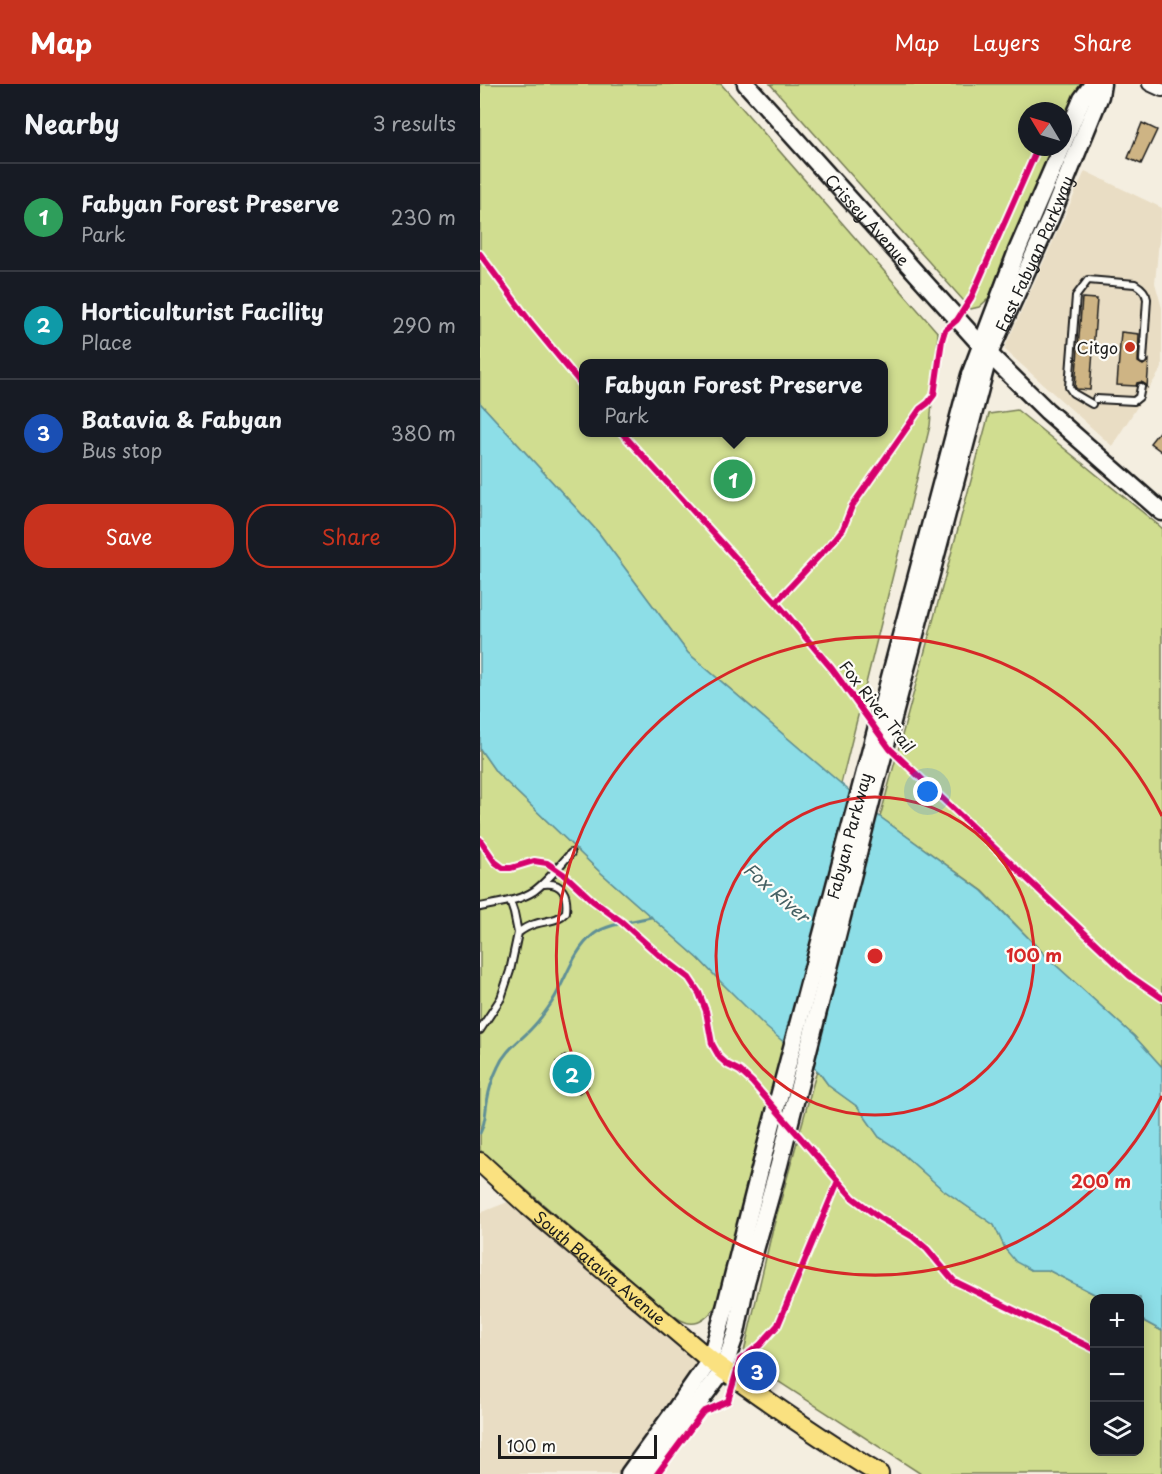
<!DOCTYPE html>
<meta charset="utf-8">
<style>
body{margin:0;font-family:"Playpen Sans",sans-serif;background:#242831;color:#f1f3f6}
.controls{position:absolute;right:18px;bottom:18px;display:grid;overflow:hidden;border-radius:12px;box-shadow:0 3px 15px #0003}
.controls button{width:54px;height:54px;display:grid;place-items:center;padding:0;border:0;border-bottom:2px solid #363941;background:#171b24;color:#f1f3f6;font:30px sans-serif}
.compass{position:absolute;left:538px;top:18px;width:54px;height:54px;border-radius:50%;background:#171b24;box-shadow:0 3px 15px #0003;rotate:308deg}
.scale{position:absolute;left:18px;bottom:15px;width:159px;box-sizing:border-box;padding-left:6px;border:3px solid #1c1c1c;border-top:0;font-size:16px;line-height:21px;white-space:nowrap;color:#1c1c1c;-webkit-text-stroke:4px #fdfcf7;paint-order:stroke}
.you{position:absolute;left:448px;top:708px;width:21px;height:21px;margin:-15px;border:4px solid #fff;border-radius:50%;background:#1a73e8;box-shadow:0 0 0 9px #1a73e833}
.badge{display:grid;place-items:center;width:39px;height:39px;border-radius:50%;background:#c8321e;color:#fff;font-size:20px;font-weight:700}
.pin{position:absolute;translate:-50% -50%;border:3px solid #fff;box-shadow:0 2px 6px #0006}
.popup{position:absolute;left:99px;top:275px;width:309px;height:78px;box-sizing:border-box;display:grid;place-content:center;border-radius:12px;background:#171b24;filter:drop-shadow(0 2px 4px #0005);font-size:20px;white-space:nowrap;color:#9ea1a6}
.popup b{font-size:22px;color:#f1f3f6}
.popup::after{content:'';position:absolute;left:50%;top:100%;margin-left:-12px;border:12px solid transparent;border-top-color:#171b24}
.list{margin:0;padding:0;list-style:none}
h2{display:flex;justify-content:space-between;align-items:center;height:78px;margin:0;padding:0 24px;font-size:26px}
h2 small{font-size:20px;font-weight:400;color:#9ea1a6}
.list li{display:grid;grid-template-columns:39px 1fr auto;gap:18px;align-items:center;box-sizing:border-box;height:108px;padding:0 24px;border-top:2px solid #363941}
.list b{display:block;font-size:22px;white-space:nowrap}
.list p{margin:0;font-size:20px;white-space:nowrap;color:#9ea1a6}
.list em{font-size:20px;font-style:normal;color:#9ea1a6}
.actions{display:flex;gap:12px;padding:18px 24px}
.actions a{flex:1;padding:14px 0;border:2px solid #c8321e;border-radius:24px;text-align:center;font-size:21px;color:#c8321e}
.actions .main{background:#c8321e;color:#fff}
.icon{flex:none;width:33px;height:33px;fill:none;stroke:currentColor;stroke-width:2;stroke-linecap:round;stroke-linejoin:round}
.map{position:relative;flex:none;width:682px;height:1390px;overflow:hidden}
header{display:flex;align-items:center;gap:36px;box-sizing:border-box;height:84px;padding:0 30px;background:#c8321e;color:#fff}
header strong{font-size:28px}
nav{display:flex;gap:33px;margin-inline-start:auto;font-size:21px}
main{display:flex}
aside{flex:1;background:#171b24}
.map>svg:first-child{display:block}
</style>
<header>
<strong>Map</strong>
<nav><a>Map</a><a>Layers</a><a>Share</a></nav>
</header>
<main>
<aside>
<h2>Nearby<small>3 results</small></h2>
<ul class="list">
<li><span class="badge" style="background:#2e9e5b">1</span><div><b>Fabyan Forest Preserve</b><p>Park</p></div><em>230 m</em></li>
<li><span class="badge" style="background:#0f9aa8">2</span><div><b>Horticulturist Facility</b><p>Place</p></div><em>290 m</em></li>
<li><span class="badge" style="background:#1a4fb4">3</span><div><b>Batavia &amp; Fabyan</b><p>Bus stop</p></div><em>380 m</em></li>
</ul>
<div class="actions"><a class="main">Save</a><a>Share</a></div>
</aside>
<div class="map">
<svg width="682" height="1390" viewBox="0 0 682 1390">
<rect width="100%" height="100%" fill="#f4eee0"/>
<filter id="ink" filterUnits="userSpaceOnUse"><feTurbulence type="fractalNoise" baseFrequency=".0167" numOctaves="2"/><feDisplacementMap in="SourceGraphic" scale="12" xChannelSelector="R" yChannelSelector="G"/><feConvolveMatrix kernelMatrix="1 2 1 2 8 2 1 2 1" color-interpolation-filters="sRGB"/></filter>
<g filter="url(#ink)">
<path fill="#e9ddc4" d="M605 87 682 124 675 199 682 224V284L632 362 524 265Z
M33 1116 222 1277 139 1390H0V1129Z"/>
<path fill="#d0dd90" stroke="#767c56" stroke-width="1.5" fill-rule="evenodd" d="M0 0H241L458 249 450 342 361 700 208 569 118 448 0 319ZM103 280H403V348H103Z
M290 0H601L583 41V27H547V63H573L508 215 499 223 491 225Z
M537 326 682 444V983L654 952 569 875 503 807 400 733 509 330Z
M0 665 16 688 119 787 219 875 241 898 305 959 238 1217C232 1230 219 1245 203 1237 197 1235 192 1229 186 1226L0 1066Z
M337 986 349 1002 378 1023 399 1053 415 1063 462 1105 514 1141 526 1166 551 1186H568L622 1214H614V1368H660V1235L682 1247V1390H441L265 1276 263 1272 292 1148Z"/>
<path fill="#8ddee7" stroke="#609096" stroke-width="1.5" d="M0 319 118 448 208 569 400 733 502 807 569 875 654 952 682 983V1247L660 1235V1214H622L568 1186H551L536 1178 526 1166 514 1141 462 1105 415 1063 399 1053 378 1023 349 1002 339 988 287 944 241 898 219 875 119 787 16 688 0 665Z"/>
<g fill="none" stroke-linecap="round" stroke-linejoin="round">
<path stroke="#609096" stroke-width="3" d="M0 1049C6 1038 5 1029 7 1018 9 1006 13 993 18 983 25 966 39 958 51 945 57 939 63 931 68 924 85 901 91 868 114 850 127 840 155 837 171 833"/>
</g>
<path fill="#ceb484" stroke="#1c1c1c" stroke-width="1.5" d="M662 39 677 46 661 80 648 74Z
M602 214 617 215 610 306 597 305 595 303Z
M641 248 659 250 658 278 663 281 669 276 667 303 665 300 661 298 657 299 656 302 637 301Z
M682 344V368L670 359Z
M86 971 108 1002 99 1009 76 978Z"/>
<g fill="none" stroke-linecap="round" stroke-linejoin="round">
<g stroke="#1c1c1c" stroke-width="10">
<path id="lane" d="M616 315 654 317 659 313 661 303
M612 320 593 309 589 303 596 212 608 196 655 200C662 204 666 208 667 215L663 276
M0 823C18 819 39 817 54 807 68 797 79 782 91 769
M38 849C43 845 48 842 55 840 67 836 77 838 86 828 88 811 83 798 64 800
M0 946 21 914 30 887 38 849 34 829 30 817"/>
</g>
<g stroke="#1c1c1c" stroke-width="16">
<path id="street" d="M669 0 682 6"/>
</g>
<g stroke="#1c1c1c" stroke-width="21">
<g id="secondary">
<path id="s1" d="M266 0 509 270 567 327 682 428"/>
<path d="M583 60 602 15 613 0"/>
<path id="s2" d="M149 1390 191 1332 230 1276 244 1228 286 1062 490 291 537 167 582 63"/>
<path id="s3" d="M166 1390 243 1286 256 1249 266 1198 299 1081 394 706 509 270 570 135 620 12 622 0"/>
</g>
</g>
<g stroke="#1c1c1c" stroke-width="22">
<g id="primary">
<path id="s4" d="M0 1078 48 1122 230 1276C285 1316 341 1355 399 1390"/>
</g>
</g>
<use href="#lane" stroke="#fdfcf7" stroke-width="6"/>
<use href="#street" stroke="#fdfcf7" stroke-width="12"/>
<use href="#secondary" stroke="#fdfcf7" stroke-width="16"/>
<use href="#primary" stroke="#fae180" stroke-width="18"/>
<g stroke="#fdfcf7" stroke-width="10">
<path id="cycleway" d="M0 170 51 239 103 302
M141 348 296 518 352 585 410 665 650 892 682 914
M296 518 355 455 363 445 372 422 440 325 448 319 454 311 462 256 465 246 477 236 491 214 558 63
M0 756 15 778 23 784H31L54 777 67 779 86 792 113 817 142 838 179 871 209 894 219 909 226 927 232 960 240 974 248 981 260 987 272 998 373 1114 400 1134 433 1153 447 1165 474 1197 614 1265
M177 1390 223 1328 248 1317 260 1276 280 1261 298 1241 358 1097"/>
</g>
<use href="#cycleway" stroke="#d6006c" stroke-width="6"/>
</g>
</g>
<g fill="none" stroke="#d62828" stroke-width="3">
<circle cx="395" cy="872" r="159"/>
<path d="M682 1012A319 319 0 1 1 682 732"/>
</g>
<circle fill="#c8321e" stroke="#fdfcf7" stroke-width="2" cx="650" cy="263" r="6"/>
<g text-anchor="middle" dominant-baseline="central" stroke-width="4.5" stroke-linejoin="round" paint-order="stroke">
<g font-size="16" fill="#1c1c1c" stroke="#fdfcf7">
<text stroke="none"><textPath href="#s1" startOffset="182">Crissey Avenue</textPath></text>
<text stroke="none"><textPath href="#s3" startOffset="1290">East Fabyan Parkway</textPath></text>
<text transform="translate(398 622) rotate(52)">Fox River Trail</text>
<text stroke="none"><textPath href="#s2" startOffset="682">Fabyan Parkway</textPath></text>
<text stroke="none"><textPath href="#s4" startOffset="160">South Batavia Avenue</textPath></text>
</g>
<g font-size="16" fill="#1c1c1c" stroke="#fdfcf7" text-anchor="end">
<text x="638" y="263">Citgo</text>
</g>
<g font-size="18" font-style="italic" fill="#446063" stroke="#fdfcf7">
<text transform="translate(297 808) rotate(41)">Fox River</text>
</g>
</g>
<circle cx="395" cy="872" r="9" fill="#d62828" stroke="#fdfcf7" stroke-width="3"/>
<g font-size="18" text-anchor="middle" font-weight="bold" fill="#d62828" stroke="#fdfcf7" stroke-width="4.5" stroke-linejoin="round" paint-order="stroke">
<text x="554" y="878">100 m</text>
<text x="621" y="1104">200 m</text>
</g>
</svg>
<div class="controls">
<button>+</button>
<button>−</button>
<button><svg class="icon" aria-label="layers" viewBox="0 0 24 24"><path d="M12 4l9 5-9 5-9-5zM3 14l9 5 9-5"/></svg></button>
</div>
<svg class="compass" viewBox="-18 -18 36 36"><path d="M0-13l5 13h-10z" fill="#e53935"/><path d="M0 13l5-13h-10z" fill="#9ea1a6"/></svg>
<div class="scale">100 m</div>
<div class="you"></div>
<div class="pin badge" style="left:253px;top:395px;background:#2e9e5b">1</div>
<div class="popup"><b>Fabyan Forest Preserve</b>Park</div>
<div class="pin badge" style="left:92px;top:990px;background:#0f9aa8">2</div>
<div class="pin badge" style="left:277px;top:1287px;background:#1a4fb4">3</div>
</div>
</main>
